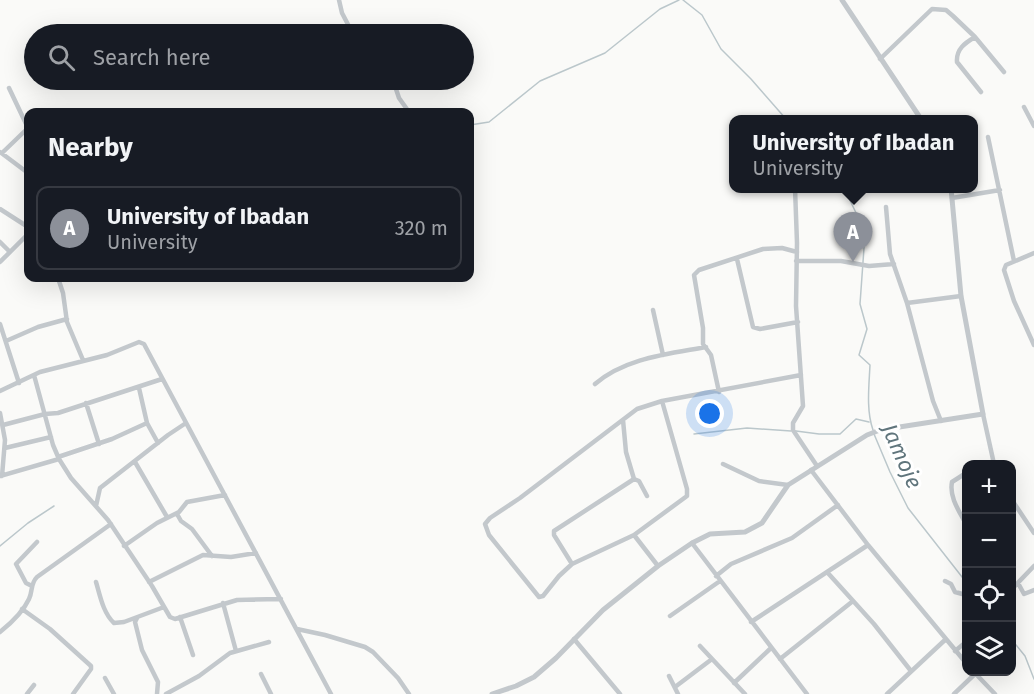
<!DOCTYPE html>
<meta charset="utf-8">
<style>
body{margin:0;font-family:"Fira Sans",sans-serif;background:#20242c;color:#f1f3f6}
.controls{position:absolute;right:18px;bottom:18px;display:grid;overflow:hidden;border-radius:12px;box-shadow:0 6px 24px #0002}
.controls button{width:54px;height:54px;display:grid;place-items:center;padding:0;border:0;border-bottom:2px solid #363941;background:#171b24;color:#f1f3f6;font:30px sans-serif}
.you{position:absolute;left:710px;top:414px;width:21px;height:21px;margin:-15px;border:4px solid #fff;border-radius:50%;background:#1a73e8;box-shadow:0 0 0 9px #1a73e833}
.badge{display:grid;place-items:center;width:39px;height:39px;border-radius:50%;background:#8c9099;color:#fff;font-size:20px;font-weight:700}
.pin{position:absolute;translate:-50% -50px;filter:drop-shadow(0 2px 3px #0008)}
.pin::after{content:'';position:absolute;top:32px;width:21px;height:18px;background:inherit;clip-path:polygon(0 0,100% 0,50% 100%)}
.popup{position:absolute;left:729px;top:115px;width:249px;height:78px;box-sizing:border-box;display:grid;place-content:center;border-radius:12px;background:#171b24;filter:drop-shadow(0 2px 4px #0005);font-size:20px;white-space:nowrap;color:#9ea1a6}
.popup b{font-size:22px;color:#f1f3f6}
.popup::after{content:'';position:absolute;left:50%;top:100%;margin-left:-12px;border:12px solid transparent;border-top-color:#171b24}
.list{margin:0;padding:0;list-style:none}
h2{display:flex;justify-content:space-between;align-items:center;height:78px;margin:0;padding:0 24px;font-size:26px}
h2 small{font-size:20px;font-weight:400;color:#9ea1a6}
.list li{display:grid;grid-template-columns:39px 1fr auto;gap:18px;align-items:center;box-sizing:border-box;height:84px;margin:0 12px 12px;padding:0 12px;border:2px solid #363941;border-radius:12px}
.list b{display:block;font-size:22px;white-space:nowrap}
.list p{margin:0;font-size:20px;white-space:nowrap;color:#9ea1a6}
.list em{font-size:20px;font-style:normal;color:#9ea1a6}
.icon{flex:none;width:33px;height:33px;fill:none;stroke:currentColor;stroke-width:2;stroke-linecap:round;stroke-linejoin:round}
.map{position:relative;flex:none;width:1034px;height:694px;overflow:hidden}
.search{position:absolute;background:#171b24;box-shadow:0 6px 24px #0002;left:24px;top:24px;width:450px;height:66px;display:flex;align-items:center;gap:15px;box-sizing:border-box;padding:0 21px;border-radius:33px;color:#9ea1a6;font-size:22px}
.panel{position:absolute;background:#171b24;box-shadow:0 6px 24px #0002;left:24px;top:108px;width:450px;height:174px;border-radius:12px}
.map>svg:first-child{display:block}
</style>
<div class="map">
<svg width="1034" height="694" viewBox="0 0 1034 694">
<rect width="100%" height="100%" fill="#fafaf8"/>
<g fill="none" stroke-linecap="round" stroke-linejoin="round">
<path stroke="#bbc7cb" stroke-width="1.5" d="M683 0 702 15 721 49 751 79 786 119
M470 125 489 122 540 81 605 53 660 9 679 0
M844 188 859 219 863 235 864 248 860 304 867 329 859 355 870 365C869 386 866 410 873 430
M796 431 819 434H840L856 419 869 422
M694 434 747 428 791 431
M874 434 890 472 908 508 966 582
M0 546 28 523 54 506
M1012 640 1025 656 1034 679"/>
<path stroke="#c3c8cc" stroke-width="4.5" d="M339 0 342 13 353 34
M975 37C965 43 956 49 957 62L981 92
M880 59 932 9 946 10 953 16 975 37 1004 72
M393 80 399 98 409 112
M1024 107 1034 126
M988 137 1014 261
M0 152 28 173
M2 153 28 128 9 88
M795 188 797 243 796 306 803 406 793 423V430L817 466
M952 198 1000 190
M886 207 890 254 907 303 933 401 941 421
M0 209 28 227
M0 242 10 252
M1034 253 1006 265 1004 270 1014 301 1034 345
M737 259 753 327 760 329 798 322
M796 261H841L869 266 894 264
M0 262 28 234
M58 278 63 293 67 322 83 360
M907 303 961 296
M653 310 663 355
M0 324 19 383
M6 341 38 327 67 319
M34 375 53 445 59 459 71 478 108 520 152 586 170 617 175 619 237 600 281 599
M595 384C625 358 668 354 706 347
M139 388 147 423 158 443
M0 391 40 372 107 355 139 342 144 344 331 694
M719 392 711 355 703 344V328L694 275 699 270 763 249 782 248 797 252
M86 403 99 444
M0 413 5 440 2 476
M983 414 994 464
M623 420 626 452 634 479
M3 425 45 414 58 413 162 379
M5 448 51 437
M58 457 112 439 147 423
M135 462 167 517
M723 464 759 481 788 485
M811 470 868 545
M966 473 952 482C949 497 959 511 966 524
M0 476 59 459
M1012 500 1034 533
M96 506 100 488 168 435 186 423
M177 514 181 521 192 529 212 556
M634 535 687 496V489L662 401
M692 543 807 694
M124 546 157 523 179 512 187 502 225 495
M572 564 554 535V531L634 479 639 481 647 496
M658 566 634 535 572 564 559 576 543 596 539 597 489 535 485 524 490 518 520 498 637 409 662 401 801 375
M827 572 874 624 911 671
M716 576 731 564 792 538 838 505
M945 581 951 584 955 592 966 595
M96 582C100 595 103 613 114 623L124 622 164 607
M149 582 203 555 231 557 256 553
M1018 583 1024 594 1034 590
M32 586 26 583 16 564 37 542
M1012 589 1034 566
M223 603 236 651
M22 609 50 629 91 666V669L73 694
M670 616 720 581
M180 617 193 655
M137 618 135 622 142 650 158 682 157 694
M751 622 868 545 966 663
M297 629 325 635 365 647 373 652 398 678 409 694
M0 632C10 624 23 612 29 599 33 591 30 584 37 577L111 524
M574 639 620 694
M700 646 745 694
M955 651 966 642
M780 659 853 601
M974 672 995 694
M261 674 271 694
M669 676 678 694
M105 678 114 694
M734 683 771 648
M675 687 712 659
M27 694 34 685
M166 694 199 676 230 653 269 642
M887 694 946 639
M954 694 976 673"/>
<path stroke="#c3c8cc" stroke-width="5" d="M842 0 921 119
M492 694 516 686 534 677 556 658 603 610 658 566 692 543 710 534 745 532 762 523 788 485 867 435 880 430 983 414 961 296 951 188"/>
</g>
<g text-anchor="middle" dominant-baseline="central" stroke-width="6" stroke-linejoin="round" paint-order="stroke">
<g font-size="22" font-style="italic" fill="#60757c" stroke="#fff">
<text transform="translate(902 456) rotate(66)">Jamoje</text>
</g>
</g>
</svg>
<div class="controls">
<button>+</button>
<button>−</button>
<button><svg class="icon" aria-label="locate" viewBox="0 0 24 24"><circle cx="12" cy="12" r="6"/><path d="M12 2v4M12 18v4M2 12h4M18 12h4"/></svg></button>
<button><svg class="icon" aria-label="layers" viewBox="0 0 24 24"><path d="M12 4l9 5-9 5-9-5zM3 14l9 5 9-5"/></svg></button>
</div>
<div class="you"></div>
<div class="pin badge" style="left:853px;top:262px">A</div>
<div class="popup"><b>University of Ibadan</b>University</div>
<div class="search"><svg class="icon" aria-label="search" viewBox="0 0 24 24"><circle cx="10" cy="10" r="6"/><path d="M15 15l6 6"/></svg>Search here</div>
<section class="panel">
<h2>Nearby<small></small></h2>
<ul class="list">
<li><span class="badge">A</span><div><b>University of Ibadan</b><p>University</p></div><em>320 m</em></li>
</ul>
</section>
</div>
